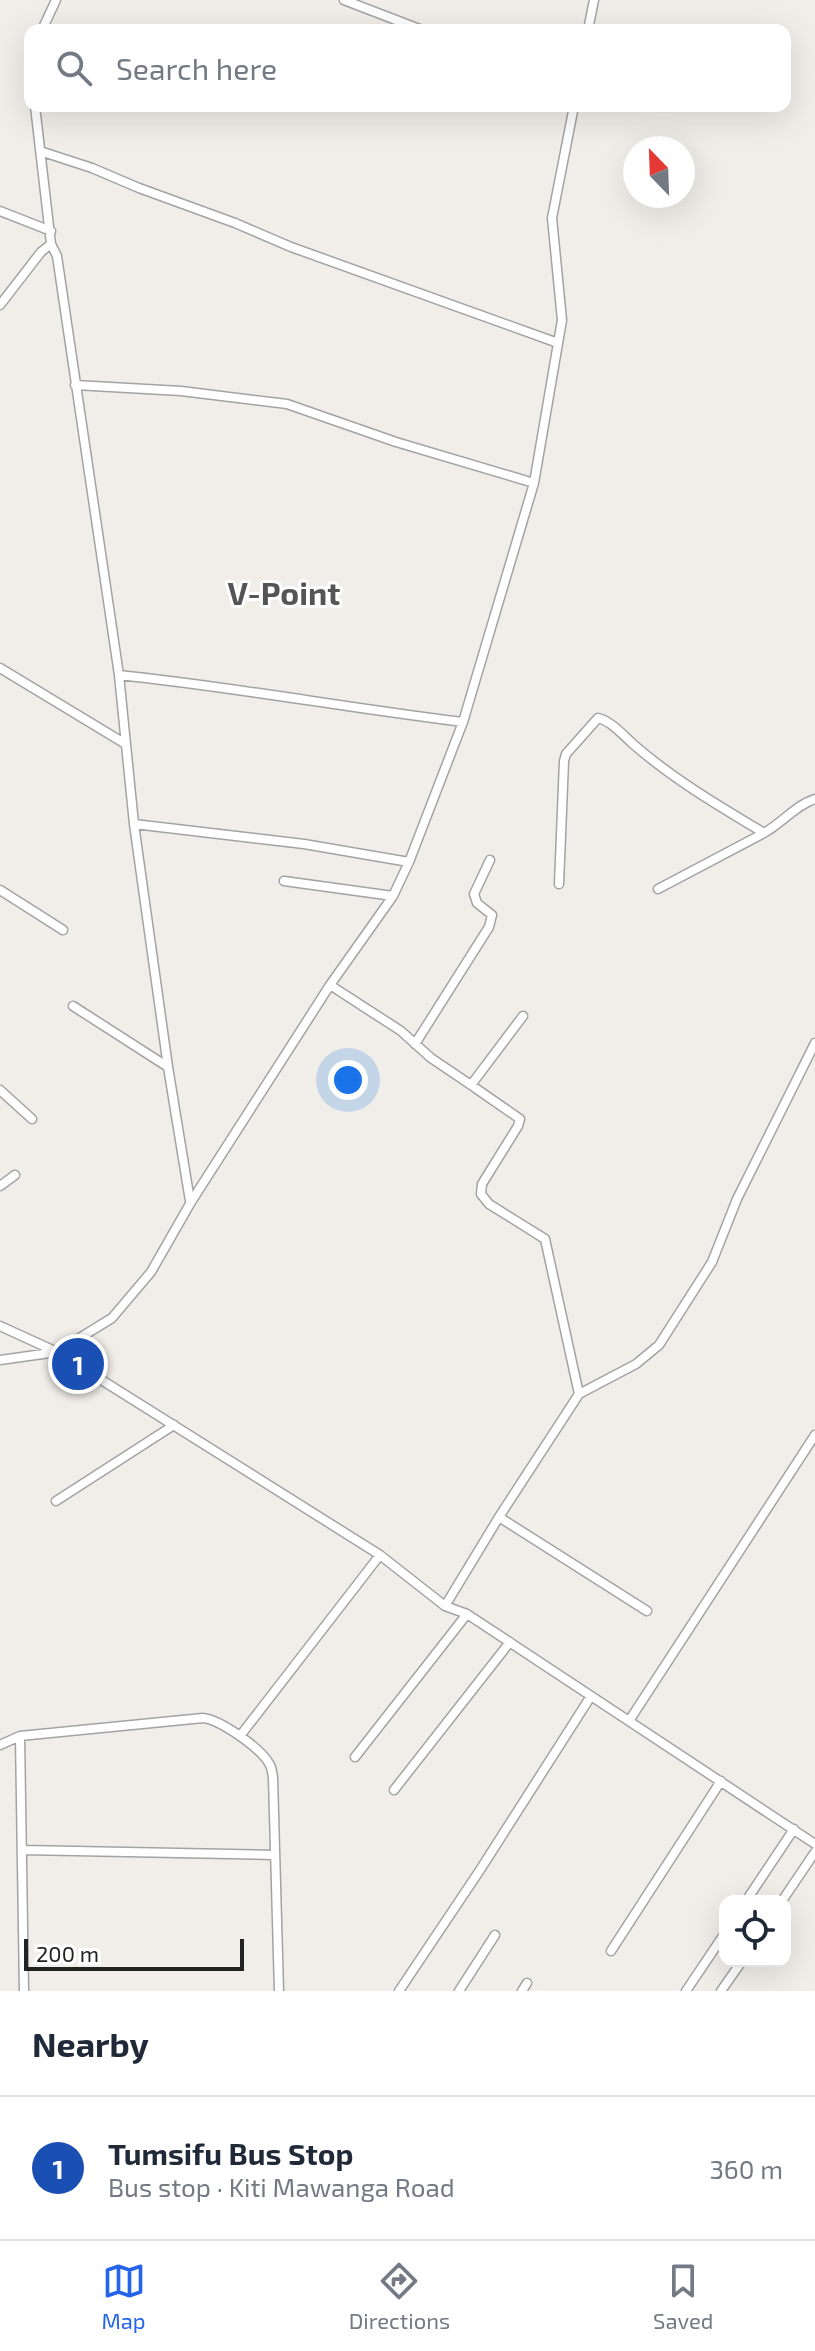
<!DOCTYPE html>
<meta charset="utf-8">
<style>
body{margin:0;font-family:"Exo 2",sans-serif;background:#f2f2f3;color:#1f2937}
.controls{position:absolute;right:24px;bottom:24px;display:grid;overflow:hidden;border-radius:16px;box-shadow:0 8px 32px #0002}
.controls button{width:72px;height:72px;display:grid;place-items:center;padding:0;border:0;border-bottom:2px solid #e0e1e3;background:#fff;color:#1f2937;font:40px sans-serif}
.compass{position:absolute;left:623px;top:136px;width:72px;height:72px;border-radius:50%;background:#fff;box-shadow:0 8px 32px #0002;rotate:337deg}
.scale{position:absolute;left:24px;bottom:20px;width:220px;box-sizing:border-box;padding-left:8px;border:4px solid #222;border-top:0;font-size:22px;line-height:28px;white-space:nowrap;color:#222;-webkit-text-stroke:6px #fff;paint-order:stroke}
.you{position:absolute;left:348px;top:1080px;width:28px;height:28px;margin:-20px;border:6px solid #fff;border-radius:50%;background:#1a73e8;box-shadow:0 0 0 12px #1a73e833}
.badge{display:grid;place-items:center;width:52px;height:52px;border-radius:50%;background:#2563eb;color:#fff;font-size:26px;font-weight:700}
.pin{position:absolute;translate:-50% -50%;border:4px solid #fff;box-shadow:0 2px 8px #0006}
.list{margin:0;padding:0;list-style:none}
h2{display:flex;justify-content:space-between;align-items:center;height:104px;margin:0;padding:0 32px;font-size:34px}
h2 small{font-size:26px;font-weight:400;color:#747a83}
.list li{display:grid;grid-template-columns:52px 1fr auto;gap:24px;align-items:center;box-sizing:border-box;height:144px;padding:0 32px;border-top:2px solid #e0e1e3}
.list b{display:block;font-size:30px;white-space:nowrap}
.list p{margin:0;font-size:26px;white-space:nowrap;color:#747a83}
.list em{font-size:26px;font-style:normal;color:#747a83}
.icon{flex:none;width:44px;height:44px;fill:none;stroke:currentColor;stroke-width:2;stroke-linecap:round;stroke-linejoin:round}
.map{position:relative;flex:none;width:815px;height:1991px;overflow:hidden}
.search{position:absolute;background:#fff;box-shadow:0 8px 32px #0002;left:24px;right:24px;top:24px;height:88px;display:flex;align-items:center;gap:20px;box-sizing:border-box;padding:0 28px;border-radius:16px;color:#747a83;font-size:30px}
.sheet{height:248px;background:#fff}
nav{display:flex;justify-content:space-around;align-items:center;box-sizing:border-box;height:112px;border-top:2px solid #e0e1e3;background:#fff;font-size:22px;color:#747a83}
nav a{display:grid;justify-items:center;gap:4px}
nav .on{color:#2563eb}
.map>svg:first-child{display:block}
</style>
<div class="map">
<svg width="815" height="1991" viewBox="0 0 815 1991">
<rect width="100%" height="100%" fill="#f1eee9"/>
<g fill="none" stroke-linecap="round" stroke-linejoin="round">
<g stroke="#a3a3a3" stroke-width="11">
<path id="street" d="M344 0 422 30
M42 30 56 0
M588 30 594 0
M35 106 51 244 57 256 119 675 134 824 168 1067 190 1201
M43 152 92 168 139 188 235 223 291 247 558 343
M0 211 51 231
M0 305 41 252 51 244
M75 385 181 391 287 404 396 442 534 483
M0 668 124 743
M119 675C234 687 348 708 463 722
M134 824 304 844 409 862
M284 881 393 896
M559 884 564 761 566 754 598 718C611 721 623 735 633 744 673 779 719 806 764 833
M658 889 764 833C782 823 796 805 815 799
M0 890 63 930
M330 985 401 1031 431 1058 471 1085 523 1016
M73 1006 168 1067
M415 1044 489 927 492 915 477 903 474 894 490 860
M471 1085 520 1119 518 1126 482 1184 481 1194 489 1204 545 1239 579 1394
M0 1090 32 1119
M0 1186 15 1175
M0 1326 57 1352 380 1555 445 1606 467 1614 815 1844
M0 1360 57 1352 112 1318 151 1272 191 1202 330 985 393 896 409 862 463 722 534 483 562 320 552 218 574 106
M56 1501 174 1425
M499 1517 647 1611
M445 1606 499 1517 579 1394 636 1364 659 1345 712 1262 737 1199 815 1043
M629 1721 815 1435
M20 1736 24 1991
M240 1736 380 1555
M0 1745 20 1736 203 1718C221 1720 262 1749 270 1765 271 1766 273 1776 273 1778L279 1991
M355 1757 467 1614
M394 1790 510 1642
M23 1850 275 1855
M746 1901 794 1829
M782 1901 815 1852
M611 1951 721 1781
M399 1991 480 1870 591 1696
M459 1991 495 1935
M522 1991 527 1983
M686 1991 725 1933
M721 1991 742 1961"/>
</g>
<use href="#street" stroke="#fff" stroke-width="8"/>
</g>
<g text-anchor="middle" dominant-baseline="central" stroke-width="6" stroke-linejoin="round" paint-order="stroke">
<g font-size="32" font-weight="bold" fill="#555" stroke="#fff">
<text x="284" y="592">V-Point</text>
</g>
</g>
</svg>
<div class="controls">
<button><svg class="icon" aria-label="locate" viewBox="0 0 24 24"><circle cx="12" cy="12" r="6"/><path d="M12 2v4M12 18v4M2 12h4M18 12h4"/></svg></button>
</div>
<svg class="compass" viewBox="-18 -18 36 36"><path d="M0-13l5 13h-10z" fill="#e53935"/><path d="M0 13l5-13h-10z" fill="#747a83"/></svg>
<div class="scale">200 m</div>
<div class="you"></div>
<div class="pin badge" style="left:78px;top:1364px;background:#1a4fb4">1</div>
<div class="search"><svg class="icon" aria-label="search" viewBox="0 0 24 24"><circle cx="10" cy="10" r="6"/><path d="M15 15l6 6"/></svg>Search here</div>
</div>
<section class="sheet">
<h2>Nearby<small></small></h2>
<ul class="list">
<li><span class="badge" style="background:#1a4fb4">1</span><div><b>Tumsifu Bus Stop</b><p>Bus stop · Kiti Mawanga Road</p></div><em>360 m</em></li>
</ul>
</section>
<nav>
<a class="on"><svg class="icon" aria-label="map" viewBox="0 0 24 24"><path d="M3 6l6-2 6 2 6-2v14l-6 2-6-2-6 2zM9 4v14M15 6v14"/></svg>Map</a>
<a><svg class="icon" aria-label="directions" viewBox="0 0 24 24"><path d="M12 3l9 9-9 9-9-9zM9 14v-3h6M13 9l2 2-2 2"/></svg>Directions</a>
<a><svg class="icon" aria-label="saved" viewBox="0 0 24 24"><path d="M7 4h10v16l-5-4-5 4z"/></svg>Saved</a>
</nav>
